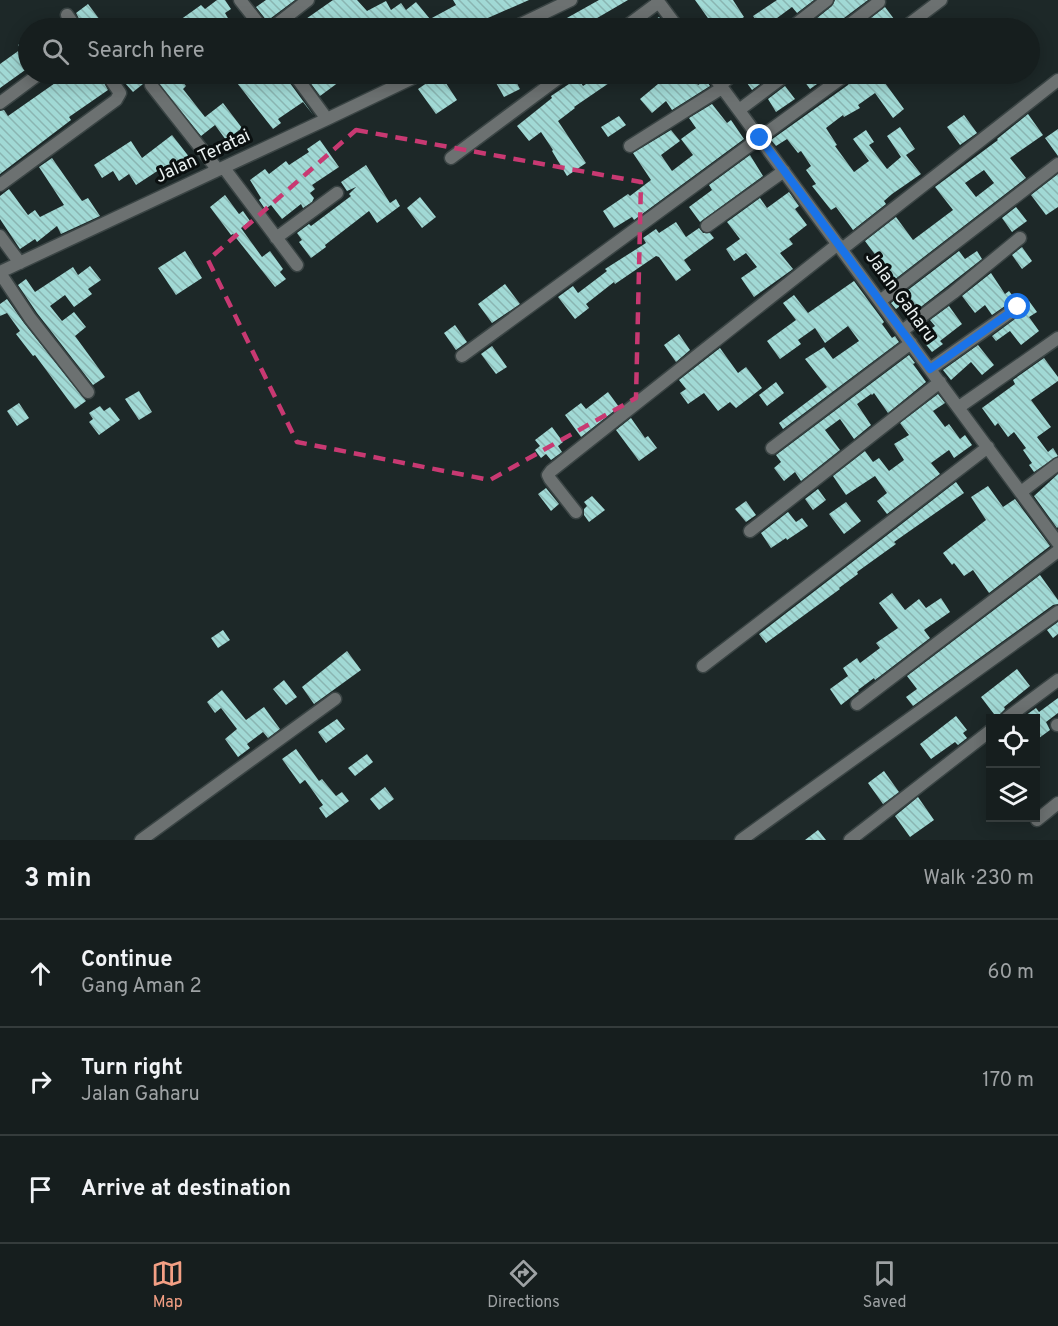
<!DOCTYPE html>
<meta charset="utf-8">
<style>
body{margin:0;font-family:Overpass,sans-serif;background:#1f2727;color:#f1f3f6}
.controls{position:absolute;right:18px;bottom:18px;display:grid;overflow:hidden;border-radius:0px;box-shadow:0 3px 15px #0003}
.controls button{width:54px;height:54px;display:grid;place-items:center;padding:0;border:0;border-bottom:2px solid #353c3c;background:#161e1e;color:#f1f3f6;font:30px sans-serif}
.stop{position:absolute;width:18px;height:18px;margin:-14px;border:4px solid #1a73e8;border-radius:50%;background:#fff}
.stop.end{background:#1a73e8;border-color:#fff;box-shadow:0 2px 6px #0008}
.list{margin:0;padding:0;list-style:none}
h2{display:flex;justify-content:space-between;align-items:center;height:78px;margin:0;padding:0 24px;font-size:26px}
h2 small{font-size:20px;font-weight:400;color:#9ea2a4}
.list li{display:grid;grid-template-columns:39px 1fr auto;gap:18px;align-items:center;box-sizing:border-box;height:108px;padding:0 24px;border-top:2px solid #353c3c}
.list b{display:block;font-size:22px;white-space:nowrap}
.list p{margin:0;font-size:20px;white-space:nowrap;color:#9ea2a4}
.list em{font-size:20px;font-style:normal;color:#9ea2a4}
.icon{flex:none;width:33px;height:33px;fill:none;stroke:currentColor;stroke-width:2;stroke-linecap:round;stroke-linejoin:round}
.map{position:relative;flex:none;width:1058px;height:840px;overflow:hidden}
.search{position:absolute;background:#161e1e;box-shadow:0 3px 15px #0003;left:18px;right:18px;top:18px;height:66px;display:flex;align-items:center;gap:15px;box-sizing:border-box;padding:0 21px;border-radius:33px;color:#9ea2a4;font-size:22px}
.sheet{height:402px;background:#161e1e}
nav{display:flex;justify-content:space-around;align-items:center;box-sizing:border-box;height:84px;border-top:2px solid #353c3c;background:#161e1e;font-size:16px;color:#9ea2a4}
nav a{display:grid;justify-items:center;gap:3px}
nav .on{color:#f39f84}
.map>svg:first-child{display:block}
</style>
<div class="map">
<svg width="1058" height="840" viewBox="0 0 1058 840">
<defs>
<pattern id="building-back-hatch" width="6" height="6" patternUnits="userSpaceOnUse" patternTransform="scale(1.5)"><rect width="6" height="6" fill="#a1d9d5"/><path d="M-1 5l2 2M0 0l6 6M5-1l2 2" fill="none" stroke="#8ab5b2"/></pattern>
</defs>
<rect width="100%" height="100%" fill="#1d2828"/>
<path fill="url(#building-back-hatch)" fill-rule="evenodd" d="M217 0H225L231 9 225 13 232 25 226 28H186L180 20 201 5 205 9Z
M266 0H295L267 21 256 7Z
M333 0H357L367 11 386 1 391 10 401 3 406 10 416 2 430 19 456 5 453 0H529L481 21 483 26 478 28H468L465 23 454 28H285L290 24 293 28Z
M599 0H628L580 28H549Z
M695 0H733L744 17 728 28H715Z
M777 0H814L797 13 792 7 773 21 778 28H761L753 16Z
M835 0H868L840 21 836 28H807L806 27 832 6Z
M88 4 106 28H84L76 13Z
M885 7 897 23 890 28H858Z
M659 17 668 28H642Z
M60 20 66 28H48Z
M28 37V68L0 88V64L21 49 18 45Z
M68 74H99L108 90 69 117 71 120 0 174V111L4 110 8 116Z
M117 74H136L143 84 133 92Z
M151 74H176L186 86 183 89 205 117 223 103 242 128 226 140 215 125 201 136Z
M230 74H286L287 79 314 116 303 102 278 119 281 123 273 129Z
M304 74H333L339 82 320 96Z
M440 74 457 100 436 114 418 89Z
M491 74H512L520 89 504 97Z
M601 74H612L615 79 574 107 575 108 558 121 586 163 567 176 552 151 553 150 541 132 529 141 517 126 552 98 551 96 578 78 583 86Z
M650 74H690L698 85 706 80 710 86 672 110 666 101 652 113 640 99 658 84Z
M759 74H774L752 90 747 83Z
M799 74H820L824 79 810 89Z
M864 74H898L885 83 904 109 893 118 875 93 858 105 860 108 844 117 843 115 826 128 837 145 835 146 854 172 869 161 853 139 866 130 874 142 869 145 887 169 901 157 887 136 900 127 915 149 906 155 921 174 892 194 884 201 886 204 853 230 836 207 831 210 812 186 816 184 806 170 811 166 801 151 798 153 787 139 776 146 771 140 848 85 855 75 857 79Z
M785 86 795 99 776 112 768 99Z
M712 104 727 123 731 120 744 139 634 220 632 217 614 228 603 211 628 194 630 196 651 180 633 153 671 130 680 141 661 155 672 171 693 155 681 139 696 128 689 118Z
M1028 114 1043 135 1010 158 1026 178 894 280 865 241 896 217 913 240 953 210 935 187 998 140 997 139ZM984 170 994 183 976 197 965 183Z
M964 115 977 133 960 145 947 127Z
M619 116 626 125 608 137 601 127Z
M1058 129V156L1045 138Z
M172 135 190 158 171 173 165 166 136 185 129 174 119 181 113 171 102 178 94 165 131 141 142 158Z
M320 140 339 167 312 185 315 189 310 193 314 198 312 202 303 208 301 204 282 219 271 205 265 209 259 200 261 198 250 180 265 169 269 174 286 161 289 165 309 152 307 149Z
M750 155 763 176 700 222 689 207 712 190 709 185Z
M52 158 82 201 88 198 100 216 61 234 57 226 37 242 35 239 20 249 0 219V196L9 189 28 215 35 210 40 217 64 205 39 167Z
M366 165 390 203 396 199 400 206 377 223 369 211 325 245 326 247 311 258 299 242 302 240 297 233 309 224 311 226 351 196 349 194 356 187 347 191 341 182Z
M1058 174V207L1046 215 1031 195Z
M789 192 799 206 795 209 807 225 789 239 793 244 780 253 793 269 754 297 741 278 757 267 746 253 734 261 726 249 740 239 727 222 760 198 767 208Z
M225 195 239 214 243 211 250 221 241 228 262 257 270 251 283 269 280 272 286 279 275 287 233 234 231 235 210 207Z
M420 197 436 217 422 228 407 208Z
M1016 207 1027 221 1012 232 1002 218Z
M676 222 686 237 699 228 703 233H710L714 238 684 260 691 270 676 281 659 257 656 256 615 284 614 282 586 304 589 308 575 319 558 297 573 286 578 293 607 271 605 269 646 243 643 238 656 229 659 233Z
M1022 247 1032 261 1022 269 1012 255Z
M185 251 202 278 176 295 158 268Z
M959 251 965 259 977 251 982 259 913 313 905 302 896 309 891 303Z
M90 266 101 280 88 289 92 294 74 307 65 295 50 306 62 321 74 312 86 327 75 336 105 377 93 385 37 313 18 285 26 279 35 292 73 267 78 275Z
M991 273 1005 294 1009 291 1015 299 992 315 985 305 975 313 962 296Z
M854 281 882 319 884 322 882 324 892 338 895 336 899 342 783 429 779 423 827 387 805 359 824 347 833 359 859 341 848 326 825 343 815 328 798 340 801 344 780 359 767 341 796 320 783 303 794 295 808 313Z
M505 284 520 304 492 323 478 304Z
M7 299 24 323 86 401 75 409 35 355 33 356 16 334 20 331 7 313 0 316V304Z
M1029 301 1037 312 1029 317 1039 331 1021 345 1010 331 996 341 992 336 1023 313 1026 310 1025 304Z
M949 306 962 324 940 341 943 344 932 352 924 342 936 333 932 328 935 326 930 320Z
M455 325 467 342 456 350 444 333Z
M679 334 690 350 676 362 664 345Z
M978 345 994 365 982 375 971 362 951 380 943 370Z
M492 346 507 367 496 374 481 354Z
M720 348 738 373 746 367 762 388 736 408 730 402 718 411 704 393 688 404 680 393 686 389 679 380Z
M909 355 915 363 913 364 926 382 888 413 874 393 872 395 871 394 857 404 871 425 854 439 840 419 825 430 840 450 801 481 795 472 784 481 774 468 781 462 776 455Z
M1044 358 1058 377V381L1031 400 1051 427 1037 437 1048 452 1053 448 1058 456 1034 472 1029 465 1032 463 1023 450 1026 448 1014 432 1008 437 998 423 995 426 982 408 1015 384 1013 380Z
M776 382 784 393 767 406 759 395Z
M139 391 152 412 139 420 125 399Z
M608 392 619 407 581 437 565 415 581 403 586 409Z
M938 394 945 403 933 411 945 427 949 424 960 439 965 435 972 445 954 458 949 450 931 463 940 474 887 514 877 501 887 493 875 476 846 495 833 476 865 451 873 462 879 458 889 471 904 460 894 444 909 435 900 423Z
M19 403 29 418 17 426 7 411Z
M100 406 104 411 110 407 120 420 99 435 89 422 93 419 89 413Z
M631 418 645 438 648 436 657 448 639 461 616 430Z
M552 427 563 442 558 446 562 452 551 460 546 454 541 458 535 450 540 446 535 440Z
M1058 474V527L1057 528 1034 496Z
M956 482 964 493 894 542 896 544 857 572 858 574 839 588 840 589 766 643 759 634Z
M988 486 1003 507 1015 499 1050 546 989 593 973 570 964 576 954 563 952 565 943 553 986 520 971 497Z
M546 488 559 504 551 511 538 494Z
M818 489 826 500 813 510 805 499Z
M592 496 605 510 589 522 584 515V509L587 506 584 502Z
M746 501 756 515 746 522 735 509Z
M846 502 861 521 844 534 829 514Z
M788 512 796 522 802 518 808 526 787 540 786 538 771 548 761 533Z
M1040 575 1058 600V604L1053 605 913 706 906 697 917 689 907 676Z
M892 593 905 610 919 599 926 608 941 598 950 612 924 630 930 638 875 680 874 678 858 690 859 691 841 705 830 689 848 676 843 668 857 658 860 663 880 648 876 643 898 628 879 603Z
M1058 622V634L1053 638 1047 630Z
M223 630 230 640 218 648 211 638Z
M347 651 361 670 314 704 302 687Z
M1017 669 1030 686 1004 707 1005 709 1000 714 999 718H997L981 697Z
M284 680 297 697 286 705 273 689Z
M222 690 246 720 264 707 280 729 268 738 263 732 247 744 250 748 238 757 225 739 237 729 221 708 215 713 207 702Z
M1058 698V713L1046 722 1050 730 1035 741V718H1022L1036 708 1039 712Z
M956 716 967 730 963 733 967 738 958 745 955 742 931 759 920 744Z
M337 719 345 729 326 743 318 732Z
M296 749 319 781 322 779 336 796 342 792 349 801 326 818 319 808 323 805 305 780 300 784 282 759Z
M367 754 373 762 355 776 348 768Z
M884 771 899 792 883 804 868 783Z
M385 787 394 799 379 810 370 799Z
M918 797 934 820 910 837 895 816Z
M818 830 826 840H805Z"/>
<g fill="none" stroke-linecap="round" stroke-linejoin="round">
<g stroke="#3a4444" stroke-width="15">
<path id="street" d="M240 0 262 28
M657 0 678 28
M67 15 76 28
M272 28 308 0
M513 28 571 0
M624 28 659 2
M791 28 827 0
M845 28 879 2
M904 28 941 0
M294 74 327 119
M712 74 1058 543
M151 85 218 170
M720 85 734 74
M0 103 39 74
M739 110 787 74
M630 146 722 88
M451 158 564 74
M224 168 297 265
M0 185 116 100 120 93 107 74
M707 226 784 171
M0 236 20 263
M276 238 337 193
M842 249 1058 80
M0 272 327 119 421 74
M0 273 30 318 88 392
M880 301 1058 164
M902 331 953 293 1020 238
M462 356 847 74
M930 369 1018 307
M959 407 1058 338
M772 448 911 343
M1021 492 1058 464
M576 512 550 479 548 475 551 471 838 244
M750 531 940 382
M703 666 988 447
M857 704 1058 551
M1007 718 1058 680
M1057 725H1058
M1037 820 1058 803
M141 840 335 699
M741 840 1058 612
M850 840 990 731"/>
</g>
<use href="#street" stroke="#6c7171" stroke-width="12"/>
</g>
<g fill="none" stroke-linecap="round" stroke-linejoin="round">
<path stroke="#1a73e8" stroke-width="8" d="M760 138 930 369 1018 307"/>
</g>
<path fill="none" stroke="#c83972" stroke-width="4.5" stroke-dasharray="12 8" stroke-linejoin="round" d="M356 130 641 182 636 398 490 480 297 442 208 260Z"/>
<g text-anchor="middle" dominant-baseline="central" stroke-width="6" stroke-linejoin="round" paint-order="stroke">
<g font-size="18" fill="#eaf1f1" stroke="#0b1010">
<text transform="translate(203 157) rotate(-25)">Jalan Teratai</text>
<text transform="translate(900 297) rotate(54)">Jalan Gaharu</text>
</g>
</g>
</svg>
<div class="controls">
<button><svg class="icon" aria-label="locate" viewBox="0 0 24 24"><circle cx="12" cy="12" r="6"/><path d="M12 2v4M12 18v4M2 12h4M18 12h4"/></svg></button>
<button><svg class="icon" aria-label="layers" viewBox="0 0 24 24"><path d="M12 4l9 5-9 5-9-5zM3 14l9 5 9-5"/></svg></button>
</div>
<div class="stop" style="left:1018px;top:307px"></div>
<div class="stop end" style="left:760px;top:138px"></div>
<div class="search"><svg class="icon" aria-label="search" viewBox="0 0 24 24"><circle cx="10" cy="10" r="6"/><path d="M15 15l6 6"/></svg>Search here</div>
</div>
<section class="sheet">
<h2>3 min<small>Walk · 230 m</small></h2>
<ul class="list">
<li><svg class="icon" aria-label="ahead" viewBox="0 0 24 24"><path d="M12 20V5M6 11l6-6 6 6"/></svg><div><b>Continue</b><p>Gang Aman 2</p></div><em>60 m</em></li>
<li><svg class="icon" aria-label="right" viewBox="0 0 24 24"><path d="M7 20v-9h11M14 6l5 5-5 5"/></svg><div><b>Turn right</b><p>Jalan Gaharu</p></div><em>170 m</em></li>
<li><svg class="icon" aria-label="arrive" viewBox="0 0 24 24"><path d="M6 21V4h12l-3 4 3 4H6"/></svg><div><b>Arrive at destination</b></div></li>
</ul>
</section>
<nav>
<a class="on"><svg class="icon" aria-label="map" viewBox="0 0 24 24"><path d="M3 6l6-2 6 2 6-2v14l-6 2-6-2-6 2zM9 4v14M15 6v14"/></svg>Map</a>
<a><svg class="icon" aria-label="directions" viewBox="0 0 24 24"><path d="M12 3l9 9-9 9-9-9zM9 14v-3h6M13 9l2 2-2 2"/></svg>Directions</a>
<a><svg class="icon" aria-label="saved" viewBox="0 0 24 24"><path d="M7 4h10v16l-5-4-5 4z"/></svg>Saved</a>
</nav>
